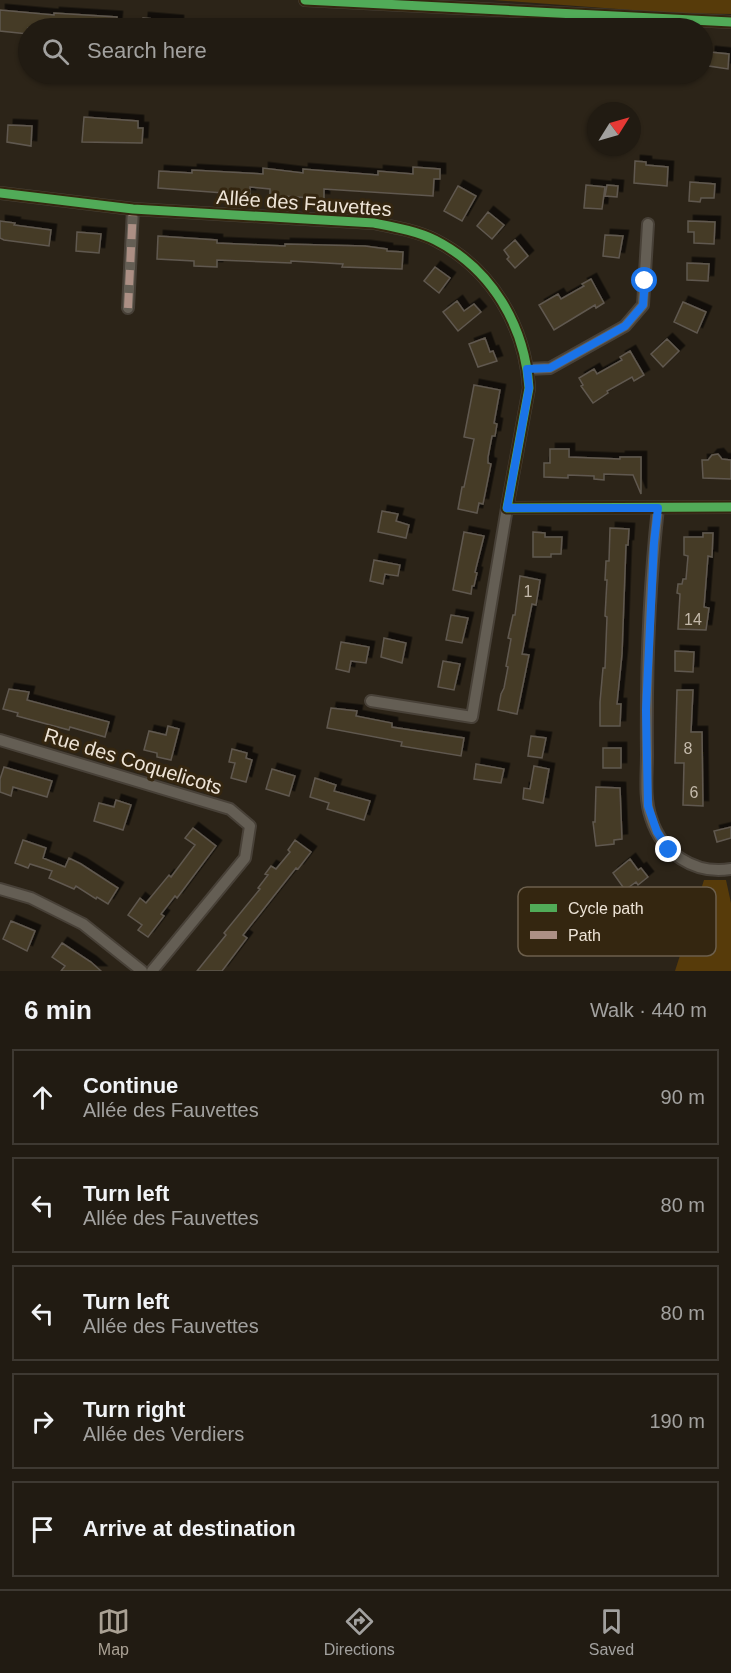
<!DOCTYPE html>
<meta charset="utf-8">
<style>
body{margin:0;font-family:Arial,sans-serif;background:#29241b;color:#f1f3f6}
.compass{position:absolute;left:587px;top:102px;width:54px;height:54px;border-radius:50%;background:#211b12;box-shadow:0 2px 4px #0004;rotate:53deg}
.stop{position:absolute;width:18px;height:18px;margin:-14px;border:4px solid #1a73e8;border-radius:50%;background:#fff}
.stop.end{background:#1a73e8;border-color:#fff;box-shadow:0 2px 6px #0008}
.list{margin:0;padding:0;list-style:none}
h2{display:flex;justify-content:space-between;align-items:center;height:78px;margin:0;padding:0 24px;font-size:26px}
h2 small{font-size:20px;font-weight:400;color:#a2a19f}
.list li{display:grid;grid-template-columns:39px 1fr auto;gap:18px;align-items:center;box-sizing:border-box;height:96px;margin:0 12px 12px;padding:0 12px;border:2px solid #3e3932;border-radius:0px}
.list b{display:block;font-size:22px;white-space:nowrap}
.list p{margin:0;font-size:20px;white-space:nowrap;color:#a2a19f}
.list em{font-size:20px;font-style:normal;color:#a2a19f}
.icon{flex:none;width:33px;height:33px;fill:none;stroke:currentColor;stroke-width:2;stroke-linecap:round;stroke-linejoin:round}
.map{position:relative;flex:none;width:731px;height:971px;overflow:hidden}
.search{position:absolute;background:#211b12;box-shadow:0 2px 4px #0004;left:18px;right:18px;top:18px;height:66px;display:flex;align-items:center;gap:15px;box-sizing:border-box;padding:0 21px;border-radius:33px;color:#a2a19f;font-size:22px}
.sheet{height:618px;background:#211b12}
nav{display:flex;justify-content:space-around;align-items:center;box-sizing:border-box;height:84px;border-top:2px solid #3e3932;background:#211b12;font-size:16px;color:#a2a19f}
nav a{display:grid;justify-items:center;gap:3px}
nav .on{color:#aaa194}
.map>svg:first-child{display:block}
</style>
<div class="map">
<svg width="731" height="971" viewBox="0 0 731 971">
<defs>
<filter id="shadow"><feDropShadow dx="5.5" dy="-5.5" stdDeviation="0" flood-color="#0009"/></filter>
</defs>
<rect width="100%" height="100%" fill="#2c2418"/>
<path fill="#573b0a" d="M493 0H731V14L673 13Z
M704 880H726L731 903V971H675Z"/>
<path fill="#453a28" stroke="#60594f" stroke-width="1.5" filter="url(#shadow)" d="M0 10 54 15V13L117 17 116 28H28V34L0 31Z
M143 18 178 21V28H142Z
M710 52 729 54 728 69 709 66Z
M84 117 138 121V128H143L142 143 82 142Z
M8 125 32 126 31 146 7 142Z
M635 161 646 162V165L668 167 667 186 634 183Z
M413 167 440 169V179H434L433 196 324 189V199L270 195V189L250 187V195L158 188 159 171 192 173V170L263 174V168L303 173V169L378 175V171L413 174Z
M690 182 715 184 714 198H701L700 202 689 201Z
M586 185 605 187 602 209 584 208Z
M607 185 618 186 617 197 605 196Z
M458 186 476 196 462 221 444 211Z
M488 212 504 225 492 239 477 226Z
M0 221 15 223 14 225 51 230 49 246 4 240 0 238Z
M688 221 715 222 714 244 694 243V232H688Z
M77 232 101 234 99 253 76 251Z
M605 235 623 236 619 258 603 256Z
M158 236 217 240V243L285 246V244L365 246 387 249V251L403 252 402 269 342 267 343 264 291 261V263L217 260V267L194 266V261L157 259Z
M515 240 528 256 515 268 507 259 509 257 504 250Z
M687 263 709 264 708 281 687 280Z
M435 267 450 278 439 293 424 281Z
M591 279 604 303 596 308 595 305 554 330 539 305 558 294 561 299 584 286 582 284Z
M457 301 464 311 474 304 481 312 458 331 443 312Z
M683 302 706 312 697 333 674 322Z
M485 338 490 352 493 351 497 361 478 367 469 344Z
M667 339 679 351 663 367 651 354Z
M630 351 644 375 634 381 632 377 607 391 608 393 593 403 581 386 583 385 579 378 594 369 597 374 622 360 620 357Z
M474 385 500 390 494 423 497 424 495 436H492L488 457V463L491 464 483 504 479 503 477 513 458 509 462 487H464L474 439 464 437Z
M550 449H569V457L620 459V457H641V494L633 475 604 474V480L594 479V476L568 475V478L544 477V463H550Z
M718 454 722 459 731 460V479L703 478 702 460H708L712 455Z
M382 511 398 514 396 521 409 525 406 538 378 532Z
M610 528 629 529 628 545H626L622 654 617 704H621L620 726H600V702L603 668H605L607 617 605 616 607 580H605L606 561H609Z
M464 532 484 536 475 572 477 573 474 586H472L471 594 453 590Z
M533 532 545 533V537H562L561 554H551V557H533Z
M703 533H713L712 557 708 556 704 607 709 608 706 630 678 629 680 594 677 593 678 584H682L683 579H686L688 556 684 555V537H703Z
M374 560 400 565 398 576 385 574 383 584 370 581Z
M520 576 540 580 536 605 532 604 522 654 529 655 517 714 498 710 501 694 504 688 508 667 506 666 511 639 508 638 513 615H515Z
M451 615 468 618 462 643 446 640Z
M384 638 406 643 402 663 381 657Z
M341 642 369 647 366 663 351 661 349 672 336 669Z
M675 651 694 652 693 672 675 671Z
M443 661 460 664 454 690 438 687Z
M9 689 29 692 27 700 109 722 105 737 70 727 69 730 17 716 18 713 3 709Z
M677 690H693L691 732H702L703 806 683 805 684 763H675Z
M331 708 357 711 356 716 392 723V727L464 738 461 756 401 746 402 742 327 728Z
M168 726 179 729 171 760 157 757V753L144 750 149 731 166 735Z
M531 736 546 738 542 758 528 756Z
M603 748H621V768H603Z
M232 749 247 753 246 758 252 760 246 782 231 778 235 763 229 762Z
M476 764 504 769 501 783 474 779Z
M534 766 549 769 543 803 523 799 524 788 530 789Z
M4 767 52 781 47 797 13 787 11 796 0 792V779Z
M272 769 295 776 289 796 266 789Z
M315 778 336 785 334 791 370 801 364 820 327 809 329 803 310 797Z
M596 787 620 788 622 839 614 840V844L596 846 593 822H595Z
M116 800 131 805 123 830 94 821 99 803 114 807Z
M731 827V838L717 842 714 831Z
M193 828 216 846 177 898 175 896 161 914 164 916 148 937 138 930 142 925 128 915 140 898 146 903 169 875 171 877 195 845 185 838Z
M23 840 46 848 43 858 65 867 69 858 81 864 118 888 108 904 97 897 96 899 76 886 74 889 49 878 52 871 30 864 28 868 15 863Z
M295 840 311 852 298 869 296 868 243 935 247 938 222 971H197L226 935 224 933 260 889 258 888 268 875 265 874 271 866 276 869 290 852 288 850Z
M630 859 638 870 641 868 648 877 638 885 636 882 625 890 613 873Z
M11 921 35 931 27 951 3 939Z
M62 943 91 962 101 971H61L65 966 52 957Z"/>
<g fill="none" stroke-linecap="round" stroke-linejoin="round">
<g stroke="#484138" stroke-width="14">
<path id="minor" d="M305 0 731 22
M0 193 133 209 374 223C394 227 417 231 435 240 492 269 525 326 529 388L507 508 731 507
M128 308 133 209
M527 369 550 368 625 326 643 305 648 224
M658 508C649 589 646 672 647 754 647 774 644 798 651 818 662 853 694 875 731 869
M371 701 472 717 507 508
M0 740 230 809 250 826 245 858 152 971
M0 889 31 898 83 924 142 971"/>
</g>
<use href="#minor" stroke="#645e54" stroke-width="10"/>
<path stroke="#ac8f84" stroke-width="8" stroke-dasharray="15 8" stroke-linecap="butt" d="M128 308 133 209"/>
<g stroke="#342610" stroke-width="13">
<path id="cycleway" d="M305 0 731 22
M0 193 133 209 374 223C394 227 417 231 435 240 492 269 525 326 529 388L507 508 731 507"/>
</g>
<use href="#cycleway" stroke="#51ab58" stroke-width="9"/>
</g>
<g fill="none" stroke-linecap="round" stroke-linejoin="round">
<path stroke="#1a73e8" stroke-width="8" d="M645 281 643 305 625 326 550 368 527 369 529 388 507 508H658L654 543 646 710 648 806 657 832 669 850"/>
</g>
<g text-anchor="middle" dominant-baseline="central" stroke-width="6" stroke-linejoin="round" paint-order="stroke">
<g font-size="16" fill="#c4baab">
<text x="528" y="591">1</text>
<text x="693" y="619">14</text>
<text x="688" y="748">8</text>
<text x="694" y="792">6</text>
</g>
<g font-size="20" fill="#eee4d7" stroke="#342610">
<text transform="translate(304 203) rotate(4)">Allée des Fauvettes</text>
<text transform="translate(133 761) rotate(17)">Rue des Coquelicots</text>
</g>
</g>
<rect x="518" y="887" width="198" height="69" rx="9" fill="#342610" stroke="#6c5f4c" stroke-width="1.5"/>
<rect x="530" y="904" width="27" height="8" fill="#51ab58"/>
<rect x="530" y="931" width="27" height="8" fill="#ac8f84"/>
<g font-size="16" fill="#eee4d7">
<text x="568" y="914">Cycle path</text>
<text x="568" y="941">Path</text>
</g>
</svg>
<svg class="compass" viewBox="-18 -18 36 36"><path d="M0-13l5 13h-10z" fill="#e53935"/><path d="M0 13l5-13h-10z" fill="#a2a19f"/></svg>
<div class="stop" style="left:645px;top:281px"></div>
<div class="stop end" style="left:669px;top:850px"></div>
<div class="search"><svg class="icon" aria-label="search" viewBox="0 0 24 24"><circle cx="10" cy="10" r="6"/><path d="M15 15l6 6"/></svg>Search here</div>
</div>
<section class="sheet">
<h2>6 min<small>Walk · 440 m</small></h2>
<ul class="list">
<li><svg class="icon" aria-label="ahead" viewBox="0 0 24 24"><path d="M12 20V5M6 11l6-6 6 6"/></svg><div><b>Continue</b><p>Allée des Fauvettes</p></div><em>90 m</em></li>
<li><svg class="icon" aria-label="left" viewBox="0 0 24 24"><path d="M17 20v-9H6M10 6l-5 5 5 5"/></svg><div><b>Turn left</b><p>Allée des Fauvettes</p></div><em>80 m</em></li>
<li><svg class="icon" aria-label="left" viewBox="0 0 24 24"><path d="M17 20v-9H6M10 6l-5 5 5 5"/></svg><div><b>Turn left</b><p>Allée des Fauvettes</p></div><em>80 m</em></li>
<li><svg class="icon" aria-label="right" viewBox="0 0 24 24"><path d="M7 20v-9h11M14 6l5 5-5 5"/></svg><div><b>Turn right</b><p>Allée des Verdiers</p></div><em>190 m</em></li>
<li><svg class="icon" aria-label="arrive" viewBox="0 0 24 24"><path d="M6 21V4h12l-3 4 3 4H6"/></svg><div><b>Arrive at destination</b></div></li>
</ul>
</section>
<nav>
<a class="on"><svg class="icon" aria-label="map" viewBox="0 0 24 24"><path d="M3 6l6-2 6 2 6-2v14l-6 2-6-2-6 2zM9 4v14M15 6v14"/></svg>Map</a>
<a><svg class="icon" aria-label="directions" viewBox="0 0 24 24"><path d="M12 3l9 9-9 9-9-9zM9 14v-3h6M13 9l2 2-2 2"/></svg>Directions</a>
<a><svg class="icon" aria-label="saved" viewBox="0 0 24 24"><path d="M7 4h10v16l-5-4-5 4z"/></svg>Saved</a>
</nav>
